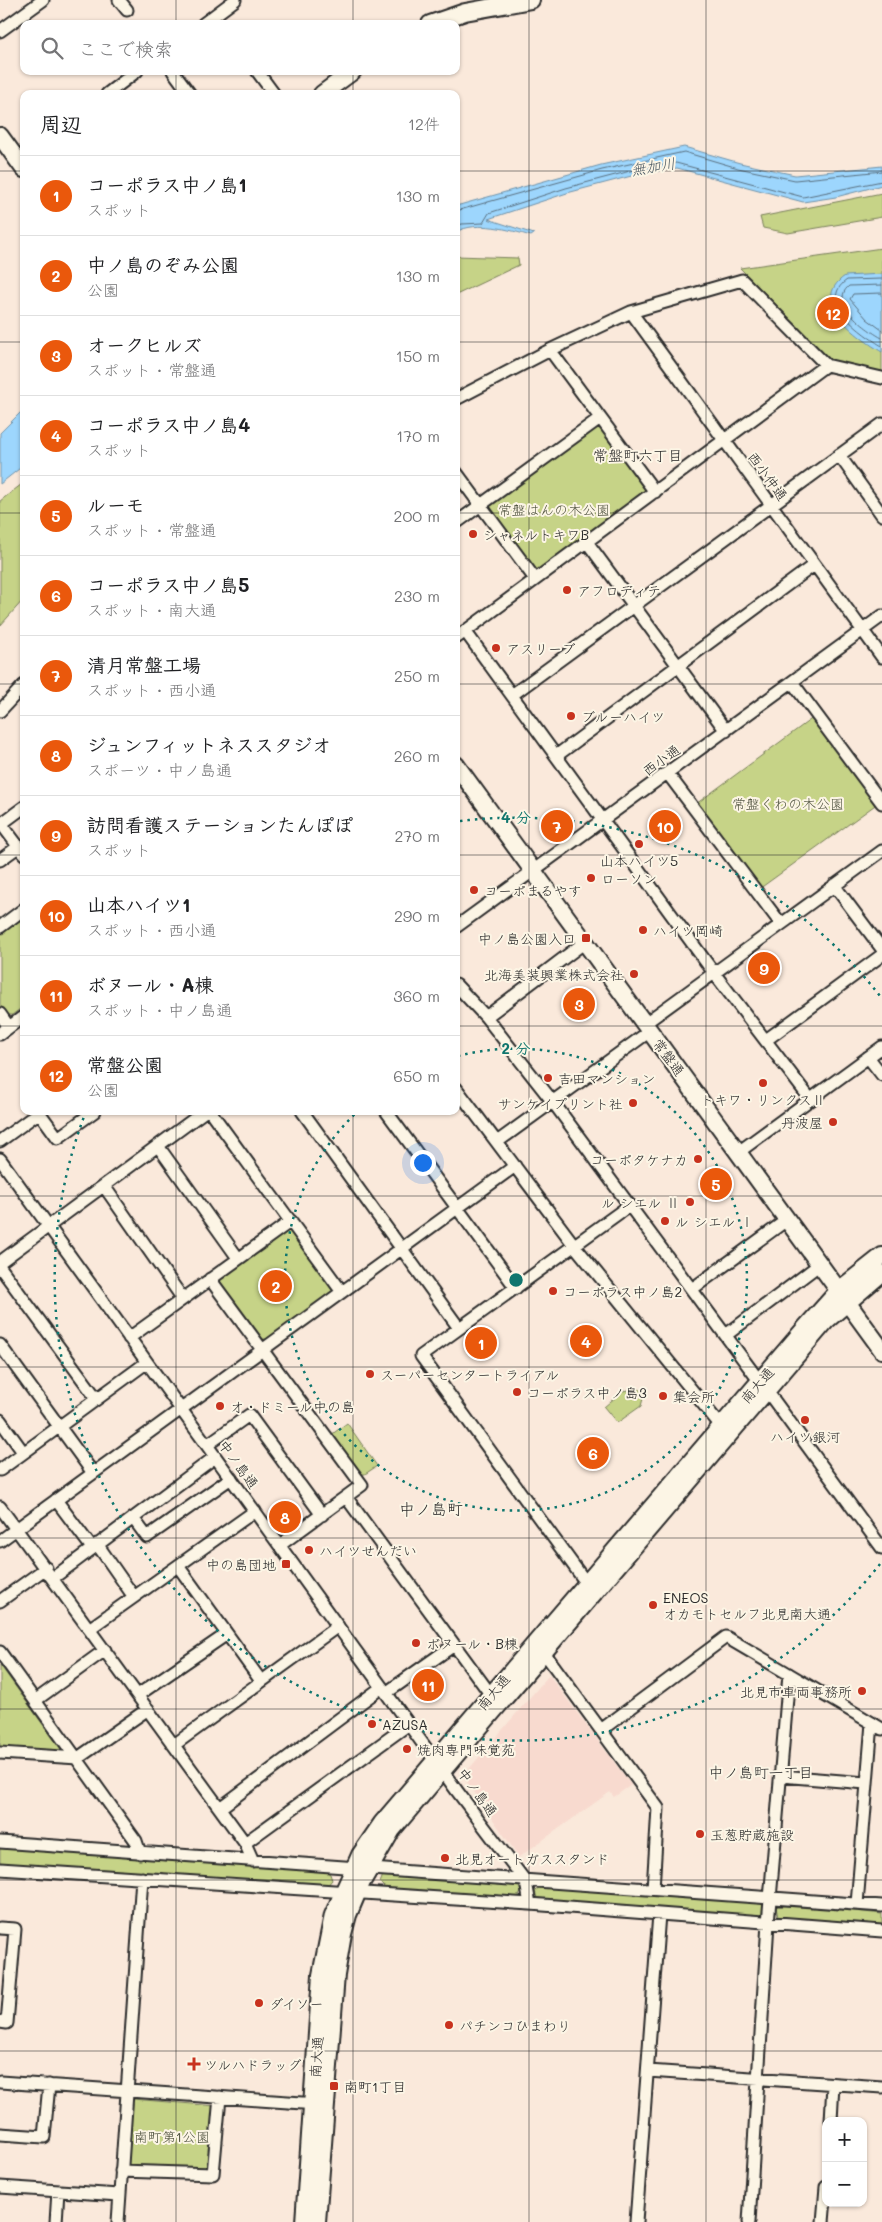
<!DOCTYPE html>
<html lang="ja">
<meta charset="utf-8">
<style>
body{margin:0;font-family:Mali,"Klee One",sans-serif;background:#f2f2f2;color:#202124}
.controls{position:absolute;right:15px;bottom:15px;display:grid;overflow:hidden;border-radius:10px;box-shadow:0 1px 4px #0004}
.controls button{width:45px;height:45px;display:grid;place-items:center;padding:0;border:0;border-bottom:1px solid #e0e0e0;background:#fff;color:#202124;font:25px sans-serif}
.you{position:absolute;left:422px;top:1162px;width:18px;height:18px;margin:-12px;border:4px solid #fff;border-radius:50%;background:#1a73e8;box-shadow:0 0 0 8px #1a73e833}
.badge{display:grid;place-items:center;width:32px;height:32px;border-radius:50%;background:#ea580c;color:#fff;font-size:16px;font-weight:700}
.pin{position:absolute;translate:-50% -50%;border:2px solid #fff;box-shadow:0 1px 5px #0006}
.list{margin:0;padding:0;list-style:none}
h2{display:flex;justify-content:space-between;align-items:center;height:65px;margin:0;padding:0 20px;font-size:21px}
h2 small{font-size:16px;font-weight:400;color:#757577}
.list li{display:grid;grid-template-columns:32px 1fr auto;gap:15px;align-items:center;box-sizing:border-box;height:80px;padding:0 20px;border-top:1px solid #e0e0e0}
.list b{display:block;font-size:19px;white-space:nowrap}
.list p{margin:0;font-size:16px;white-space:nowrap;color:#757577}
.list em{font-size:16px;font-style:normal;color:#757577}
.icon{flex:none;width:28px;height:28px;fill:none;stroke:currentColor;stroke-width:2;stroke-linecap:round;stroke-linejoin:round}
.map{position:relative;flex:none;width:882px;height:2222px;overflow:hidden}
.search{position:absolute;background:#fff;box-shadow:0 1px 4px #0004;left:20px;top:20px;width:440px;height:55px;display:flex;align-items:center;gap:12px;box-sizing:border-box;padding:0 18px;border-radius:10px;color:#757577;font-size:19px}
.panel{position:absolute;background:#fff;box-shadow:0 1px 4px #0004;left:20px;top:90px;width:440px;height:1025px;border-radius:10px}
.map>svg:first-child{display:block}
</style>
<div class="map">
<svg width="882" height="2222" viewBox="0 0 882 2222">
<rect width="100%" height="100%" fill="#fae9db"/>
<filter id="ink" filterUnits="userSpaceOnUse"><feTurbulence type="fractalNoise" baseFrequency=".02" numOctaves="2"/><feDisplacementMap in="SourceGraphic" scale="10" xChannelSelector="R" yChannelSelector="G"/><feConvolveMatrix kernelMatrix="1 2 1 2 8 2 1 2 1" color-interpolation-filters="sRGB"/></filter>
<g filter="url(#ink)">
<path fill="#f8dacf" d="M549 1675 631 1785 614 1797 610 1792 519 1857 463 1776Z"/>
<path fill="#c6d387" stroke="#787f59" d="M882 193V217L788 233 763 228 760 217Z
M882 248V374L834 363 740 268Z
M456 256 518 258 519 265 456 295Z
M600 425 650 491 536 574 488 505Z
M22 484H24V599L0 626V501Z
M814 717 878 803 759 889 696 804Z
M24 916V1006L12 1015H6L0 1006V933Z
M286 1231 294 1232 333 1287 330 1294 266 1339H259L220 1285 221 1277Z
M638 1388 644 1395 641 1406 617 1423 604 1407 623 1391Z
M347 1423 377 1466 365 1474H359L331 1435Z
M0 1665 62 1751 0 1747Z
M0 1846 326 1871 330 1874 332 1880 326 1887 0 1866Z
M383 1875 514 1883 519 1886 521 1892 519 1896 514 1899 386 1889 380 1883Z
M542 1885 761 1901 765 1904V1915L762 1918 541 1900 537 1898 535 1891Z
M782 1903 882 1914V1926L778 1917 776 1907Z
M132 2099 216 2106 210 2172 128 2168Z"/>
<path fill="#9dd6fd" stroke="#6f92a9" d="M684 147 740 163 795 175 882 166V185L836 197 803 202 677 168 639 174 567 193 488 219 534 234 531 236C510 230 477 220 456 232V206L601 165Z
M882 274V352C859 338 807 302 845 276Z
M24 409V465L0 484V433Z"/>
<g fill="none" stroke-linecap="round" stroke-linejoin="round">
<path stroke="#596f7f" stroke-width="1" d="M456 211 602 170 684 152 738 168 795 180 882 171
M456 226 462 224 483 223 489 213 566 188 638 169 676 163 803 197 882 181
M882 279 847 280C815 302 864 335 882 346
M882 285 849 286C828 303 869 331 882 338
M882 293 853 294 850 299 867 319 882 330"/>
<g stroke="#2b2b2b" stroke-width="15">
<path id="street" d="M119 0 127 10
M203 24 235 0
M0 31 43 0
M173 71 190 94
M257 71 274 94
M107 94 137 71
M631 312 882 657
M550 350 655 492
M456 399 550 350 631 312 742 280 826 365
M839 455 882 515
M456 472 535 579
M456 523 600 418
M587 542 726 731
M465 631 714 973 811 1100
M456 638 826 365 882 378
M792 682 882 803
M512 695 882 424
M0 711 24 685
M556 756 814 565
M668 774 781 924
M0 822 24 854
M1 824 24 807
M0 860 18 847
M834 885 882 949
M0 927 24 909
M456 927 882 616
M456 985 486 1017 553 1102 760 1382
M0 1014 9 1027
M486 1017 585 942
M644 1024 882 851
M0 1034 24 1016
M766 1040 882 955
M868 1057 882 1075
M456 1088 574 1245 721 1426
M210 1111 342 1292
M302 1111 459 1328
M386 1111 516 1288
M39 1112 58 1138 95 1111
M0 1141 41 1111
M497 1142 650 1031
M158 1146 238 1258
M740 1151 882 1047
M0 1159 457 1791 526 1882 530 1904
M104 1186 183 1299
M0 1262 205 1111
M0 1267 97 1399
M210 1279 362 1485 280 1545
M692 1289 788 1219
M726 1335 820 1264
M129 1338 291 1221
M0 1345 93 1473
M767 1391 882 1548
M0 1420 23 1452
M207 1445 249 1415 322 1515
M0 1470 146 1363
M346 1497 491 1695
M56 1500 92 1548
M0 1507 245 1843 253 1861
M133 1518 147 1537 231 1478
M0 1541 515 1166
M97 1544 134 1597
M178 1566 261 1681
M53 1578 215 1457
M590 1588 421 1356 630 1205
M0 1601 46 1568
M89 1629 255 1511
M540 1647 658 1808 653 1889
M0 1652 136 1841 140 1853
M386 1693 454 1645
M138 1695 227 1634
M36 1700 105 1650
M601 1730 726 1637 882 1729
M174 1745 338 1626
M0 1753 78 1758 148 1709
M781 1776 866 1783
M220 1808 382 1687
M0 1842 882 1906
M245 1843 409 1724
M0 1869 530 1904 882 1931
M857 1904 872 1723
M0 1928 15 1929 7 2023 0 2022
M648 2071 882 2087
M0 2082 317 2104
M831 2121 833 2084
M0 2134 44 2137 49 2085
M121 2171 213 2174 220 2097
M0 2187 119 2195
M56 2222 58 2191
M118 2222 142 1878
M636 2222 659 1914
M749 2222 768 1923 789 1674
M823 2222 826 2187"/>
</g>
<g stroke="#2b2b2b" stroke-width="20">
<path id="secondary" d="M430 24 465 12 531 0
M322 94 353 71
M0 136 24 169
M456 765C599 959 741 1154 882 1350
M304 2222 321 1975 333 1915 360 1855 382 1823 491 1695 806 1327 839 1290 882 1256
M317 2222 336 1975 343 1934 348 1915 362 1882 392 1830 826 1321 882 1273"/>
</g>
<use href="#street" stroke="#fcf5e5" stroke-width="11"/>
<use href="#secondary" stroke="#fcf5e5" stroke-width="16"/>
</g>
</g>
<path fill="none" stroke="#2b2b2b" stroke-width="1" stroke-opacity="0.55" d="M176 0V24M353 0V24M529 0V2222M706 0V2222M176 71V94M353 71V94M0 171H24M456 171H882M0 342H24M456 342H882M0 513H24M456 513H882M0 684H24M456 684H882M0 855H24M456 855H882M0 1026H24M456 1026H882M176 1111V2222M353 1111V2222M0 1196H882M0 1367H882M0 1538H882M0 1709H882M0 1880H882M0 2051H882"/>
<g fill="none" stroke="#0f766e" stroke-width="2.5" stroke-dasharray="2.5 5">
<path d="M458 1056A231 231 0 1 1 357 1112"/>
<path d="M880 1564A462 462 0 0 1 85 1114M460 821A462 462 0 0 1 880 996"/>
</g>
<g fill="#c8321e" stroke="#fcf5e5" stroke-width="2">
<circle cx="473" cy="534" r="5"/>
<circle cx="567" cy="590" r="5"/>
<circle cx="496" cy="648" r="5"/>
<circle cx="571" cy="716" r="5"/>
<circle cx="639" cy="844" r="5"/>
<circle cx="591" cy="878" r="5"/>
<circle cx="474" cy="890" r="5"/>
<circle cx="643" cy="930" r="5"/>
<rect x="581" y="933" width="10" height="10" rx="2.5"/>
<circle cx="634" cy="974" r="5"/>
<circle cx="548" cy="1078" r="5"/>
<circle cx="763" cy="1083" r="5"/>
<circle cx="633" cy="1103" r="5"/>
<circle cx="833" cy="1122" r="5"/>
<circle cx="698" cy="1159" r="5"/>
<circle cx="690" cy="1202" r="5"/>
<circle cx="665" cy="1221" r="5"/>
<circle cx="553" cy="1291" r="5"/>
<circle cx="370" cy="1374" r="5"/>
<circle cx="517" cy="1392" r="5"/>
<circle cx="663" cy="1396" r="5"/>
<circle cx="220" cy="1406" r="5"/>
<circle cx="805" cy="1420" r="5"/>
<circle cx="309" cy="1550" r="5"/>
<rect x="281" y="1559" width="10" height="10" rx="2.5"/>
<circle cx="653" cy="1605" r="5"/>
<circle cx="416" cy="1643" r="5"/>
<circle cx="862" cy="1691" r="5"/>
<circle cx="372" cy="1724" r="5"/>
<circle cx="407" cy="1749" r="5"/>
<circle cx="700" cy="1834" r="5"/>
<circle cx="445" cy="1858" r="5"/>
<circle cx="259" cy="2003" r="5"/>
<circle cx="449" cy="2025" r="5"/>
<path d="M191.5 2056.5h5v5h5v5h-5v5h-5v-5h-5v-5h5z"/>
<rect x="329" y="2081" width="10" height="10" rx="2.5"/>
</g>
<g text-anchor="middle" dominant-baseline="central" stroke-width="4" stroke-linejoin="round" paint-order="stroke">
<g font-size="14" fill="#2b2b2b" stroke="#fcf5e5">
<text transform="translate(768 476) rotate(54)">西小仲通</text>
<text transform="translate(661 760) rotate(-36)">西小通</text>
<text transform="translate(669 1057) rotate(53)">常盤通</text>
<text transform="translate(757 1385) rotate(-49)">南大通</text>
<text transform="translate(239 1464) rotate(54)">中ノ島通</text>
<text transform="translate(493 1692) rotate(-50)">南大通</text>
<text transform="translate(478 1792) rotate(54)">中ノ島通</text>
<text transform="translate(316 2057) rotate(-86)">南大通</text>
</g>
<g font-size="14" fill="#525542" stroke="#fcf5e5">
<text x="554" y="509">常盤はんの木公園</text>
<text x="788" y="803">常盤くわの木公園</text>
<text x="172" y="2136">南町第1公園</text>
</g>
<g font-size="14" fill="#2b2b2b" stroke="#fcf5e5" text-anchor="start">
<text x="483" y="534">シャネルトキワB</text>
<text x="577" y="590">アフロディテ</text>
<text x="506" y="648">アスリーブ</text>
<text x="581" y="716">ブルーハイツ</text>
<text x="639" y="860" text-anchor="middle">山本ハイツ5</text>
<text x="601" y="878">ローソン</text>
<text x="484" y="890">コーポまるやす</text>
<text x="653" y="930">ハイツ岡崎</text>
<text x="576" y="938" text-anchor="end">中ノ島公園入口</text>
<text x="624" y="974" text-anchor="end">北海美装興業株式会社</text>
<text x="558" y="1078">吉田マンション</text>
<text x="763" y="1099" text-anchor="middle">トキワ・リンクスⅡ</text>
<text x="623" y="1103" text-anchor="end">サンケイプリント社</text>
<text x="823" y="1122" text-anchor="end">丹波屋</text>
<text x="688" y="1159" text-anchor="end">コーポタケナカ</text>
<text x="680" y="1202" text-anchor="end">ル シエル Ⅱ</text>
<text x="675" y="1221">ル シエル Ⅰ</text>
<text x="563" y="1291">コーポラス中ノ島2</text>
<text x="380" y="1374">スーパーセンタートライアル</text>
<text x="527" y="1392">コーポラス中ノ島3</text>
<text x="673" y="1396">集会所</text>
<text x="230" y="1406">オ・ドミール中の島</text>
<text x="805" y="1436" text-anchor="middle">ハイツ銀河</text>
<text x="319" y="1550">ハイツせんだい</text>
<text x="276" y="1564" text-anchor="end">中の島団地</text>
<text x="663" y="1597">ENEOS<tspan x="663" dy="16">オカモトセルフ北見南大通</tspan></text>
<text x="426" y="1643">ボヌール・B棟</text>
<text x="852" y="1691" text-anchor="end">北見市車両事務所</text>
<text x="382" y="1724">AZUSA</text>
<text x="417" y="1749">焼肉専門味覚苑</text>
<text x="710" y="1834">玉葱貯蔵施設</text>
<text x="455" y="1858">北見オートガススタンド</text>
<text x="269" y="2003">ダイソー</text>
<text x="459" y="2025">パチンコひまわり</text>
<text x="204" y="2064">ツルハドラッグ</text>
<text x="344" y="2086">南町1丁目</text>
</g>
<g font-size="15" font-style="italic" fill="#485660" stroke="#fcf5e5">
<text transform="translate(653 166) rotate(-9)">無加川</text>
</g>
<g font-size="15" fill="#2b2b2b" stroke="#fcf5e5">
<text x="638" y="455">常盤町六丁目</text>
<text x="761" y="1772">中ノ島町一丁目</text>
</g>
<g font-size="16" fill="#2b2b2b" stroke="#fcf5e5">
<text x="431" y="1508">中ノ島町</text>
</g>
</g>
<circle cx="516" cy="1280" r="8" fill="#0f766e" stroke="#fcf5e5" stroke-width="2.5"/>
<g font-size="15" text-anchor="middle" font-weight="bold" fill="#0f766e" stroke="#fcf5e5" stroke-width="4" stroke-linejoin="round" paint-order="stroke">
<text x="516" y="823">4 分</text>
<text x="516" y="1054">2 分</text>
</g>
</svg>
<div class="controls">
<button>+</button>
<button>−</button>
</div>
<div class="you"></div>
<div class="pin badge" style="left:481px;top:1343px">1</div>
<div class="pin badge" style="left:276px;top:1286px">2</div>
<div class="pin badge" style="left:579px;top:1004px">3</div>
<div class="pin badge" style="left:586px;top:1341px">4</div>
<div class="pin badge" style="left:716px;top:1184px">5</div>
<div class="pin badge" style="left:593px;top:1453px">6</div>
<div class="pin badge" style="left:557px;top:826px">7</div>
<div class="pin badge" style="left:285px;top:1517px">8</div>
<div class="pin badge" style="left:764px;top:968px">9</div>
<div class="pin badge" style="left:665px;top:826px">10</div>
<div class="pin badge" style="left:428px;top:1685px">11</div>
<div class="pin badge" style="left:833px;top:313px">12</div>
<div class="search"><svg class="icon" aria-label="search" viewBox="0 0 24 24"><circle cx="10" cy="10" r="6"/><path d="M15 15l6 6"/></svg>ここで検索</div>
<section class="panel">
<h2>周辺<small>12件</small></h2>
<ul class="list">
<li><span class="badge">1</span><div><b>コーポラス中ノ島1</b><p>スポット</p></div><em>130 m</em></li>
<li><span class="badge">2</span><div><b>中ノ島のぞみ公園</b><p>公園</p></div><em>130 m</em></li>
<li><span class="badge">3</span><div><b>オークヒルズ</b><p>スポット · 常盤通</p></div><em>150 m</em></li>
<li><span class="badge">4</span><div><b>コーポラス中ノ島4</b><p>スポット</p></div><em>170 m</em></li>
<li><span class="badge">5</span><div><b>ルーモ</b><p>スポット · 常盤通</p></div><em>200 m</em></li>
<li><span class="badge">6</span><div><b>コーポラス中ノ島5</b><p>スポット · 南大通</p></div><em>230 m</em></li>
<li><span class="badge">7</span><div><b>清月常盤工場</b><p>スポット · 西小通</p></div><em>250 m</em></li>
<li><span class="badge">8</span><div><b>ジュンフィットネススタジオ</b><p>スポーツ · 中ノ島通</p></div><em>260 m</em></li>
<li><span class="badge">9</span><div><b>訪問看護ステーションたんぽぽ</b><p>スポット</p></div><em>270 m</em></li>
<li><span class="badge">10</span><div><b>山本ハイツ1</b><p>スポット · 西小通</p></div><em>290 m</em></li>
<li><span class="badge">11</span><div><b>ボヌール・A棟</b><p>スポット · 中ノ島通</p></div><em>360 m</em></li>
<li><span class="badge">12</span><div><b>常盤公園</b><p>公園</p></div><em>650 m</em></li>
</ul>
</section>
</div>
